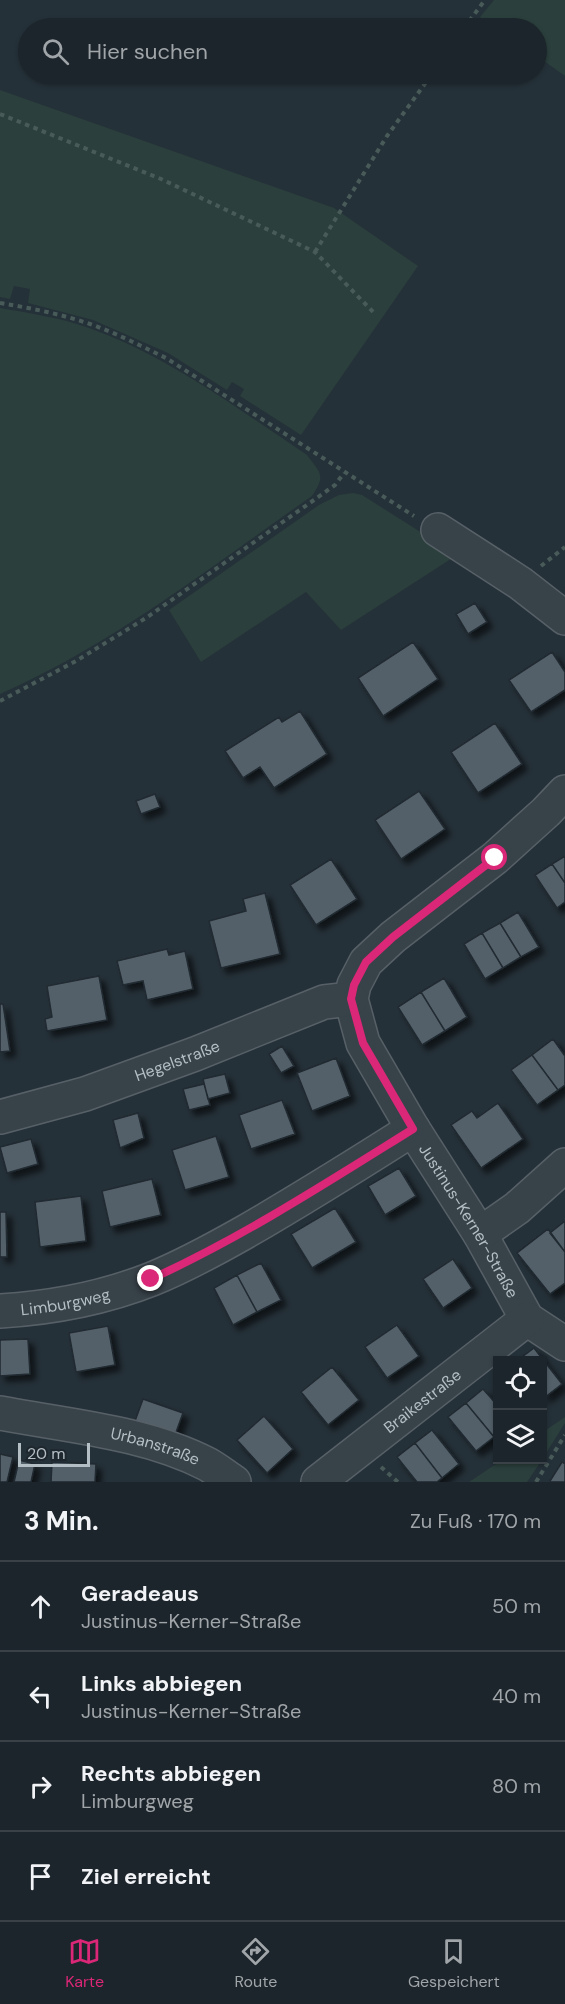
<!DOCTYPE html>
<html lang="de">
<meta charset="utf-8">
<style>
body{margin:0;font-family:"DM Sans",sans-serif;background:#252d33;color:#f1f3f6}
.controls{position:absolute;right:18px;bottom:18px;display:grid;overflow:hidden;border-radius:0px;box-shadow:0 2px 4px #0004}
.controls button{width:54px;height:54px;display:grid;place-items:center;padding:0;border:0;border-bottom:2px solid #3a4247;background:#1c252b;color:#f1f3f6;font:30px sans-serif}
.scale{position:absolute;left:18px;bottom:15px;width:72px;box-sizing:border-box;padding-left:6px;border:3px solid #b4bec5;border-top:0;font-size:16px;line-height:21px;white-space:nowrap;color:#b4bec5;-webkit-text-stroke:4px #1e272e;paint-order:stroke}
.stop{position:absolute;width:18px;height:18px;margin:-14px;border:4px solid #db2777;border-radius:50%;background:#fff}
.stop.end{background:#db2777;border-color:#fff;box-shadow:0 2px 6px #0008}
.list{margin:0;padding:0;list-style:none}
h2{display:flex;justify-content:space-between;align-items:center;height:78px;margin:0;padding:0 24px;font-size:26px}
h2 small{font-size:20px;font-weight:400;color:#a0a5a9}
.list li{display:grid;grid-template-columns:39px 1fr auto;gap:18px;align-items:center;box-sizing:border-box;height:90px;padding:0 24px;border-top:2px solid #3a4247}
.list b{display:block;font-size:22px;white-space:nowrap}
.list p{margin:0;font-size:20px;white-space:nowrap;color:#a0a5a9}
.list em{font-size:20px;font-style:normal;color:#a0a5a9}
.icon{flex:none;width:33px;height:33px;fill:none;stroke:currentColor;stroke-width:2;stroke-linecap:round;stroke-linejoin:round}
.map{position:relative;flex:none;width:565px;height:1482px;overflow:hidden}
.search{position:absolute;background:#1c252b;box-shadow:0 2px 4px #0004;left:18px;right:18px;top:18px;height:66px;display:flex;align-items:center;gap:15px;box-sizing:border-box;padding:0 21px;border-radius:33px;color:#a0a5a9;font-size:22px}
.sheet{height:438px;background:#1c252b}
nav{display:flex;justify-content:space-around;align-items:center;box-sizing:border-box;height:84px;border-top:2px solid #3a4247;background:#1c252b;font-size:16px;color:#a0a5a9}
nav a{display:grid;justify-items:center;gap:3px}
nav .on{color:#db2777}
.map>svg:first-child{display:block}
</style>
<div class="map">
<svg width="565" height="1482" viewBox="0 0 565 1482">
<defs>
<filter id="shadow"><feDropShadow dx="5.5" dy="5.5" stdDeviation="3" flood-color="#0009"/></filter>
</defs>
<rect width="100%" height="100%" fill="#253139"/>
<path fill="#2b3f3c" d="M494 0H565V76L537 56 536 28H496L480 17Z
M0 90 334 208 418 266 301 435 240 396 244 389 232 382 227 390 168 353 93 320 28 303 30 289 14 286 10 299 0 297Z
M0 308C30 313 61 318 89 328 168 356 238 409 307 455 321 474 326 475 312 496 212 566 112 645 0 694Z
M353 493 362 495 457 555 341 630 306 592 201 662 169 610 319 505 339 495Z
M565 1417V1423L543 1458V1432Z
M502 1460H542L527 1482H469Z"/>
<path fill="#526069" stroke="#202930" stroke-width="1.5" filter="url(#shadow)" d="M475 603 487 622 468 634 456 614Z
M413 642 438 679 383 716 358 678Z
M552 652 565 672V690L531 712 509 680Z
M300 711 327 754 274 788 260 767 243 778 225 751 279 717 282 722Z
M495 723 522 764 478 793 451 752Z
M419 791 445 829 401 859 375 820Z
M155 794 160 807 141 814 136 801Z
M565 856V883L552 864Z
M331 859 357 899 316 925 290 885Z
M552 864 565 883V902L557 908 535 875Z
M265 893 280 954 221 968 209 921 246 911 243 899Z
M518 912 539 947 521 957 500 923Z
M500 923 521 957 503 968 482 933Z
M482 933 503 968 485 979 464 944Z
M167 949 169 955 185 951 193 989 147 1000 143 981 123 985 117 961Z
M99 976 107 1020 47 1031 45 1019 52 1017 47 986Z
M444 978 467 1017 445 1031 421 992Z
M421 992 445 1031 422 1045 398 1007Z
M0 1004H3L10 1051 0 1052Z
M553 1039 565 1056V1085L558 1090 532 1055Z
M282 1046 294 1066 281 1073 269 1054Z
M532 1055 558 1090 537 1105 511 1070Z
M336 1058 350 1096 312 1111 297 1073Z
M225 1074 230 1093 208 1099 203 1079Z
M204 1084 210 1105 189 1110 183 1089Z
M282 1100 295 1134 251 1149 239 1115Z
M498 1103 523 1139 481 1168 451 1125 472 1111 477 1118Z
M138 1113 144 1138 120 1148 113 1120Z
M216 1136 229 1177 185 1190 172 1150Z
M31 1139 38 1164 7 1173 0 1147Z
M399 1168 416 1196 385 1215 368 1186Z
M152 1179 161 1215 110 1227 102 1191Z
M81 1196 86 1241 40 1247 35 1202Z
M335 1208 356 1242 312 1268 291 1234Z
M0 1212H6L7 1257H0Z
M565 1221V1252L550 1233Z
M548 1229 565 1252V1283L550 1294 517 1253Z
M453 1259 472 1288 443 1308 423 1279Z
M261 1263 281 1300 257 1312 237 1275Z
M237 1275 257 1312 233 1325 214 1288Z
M397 1325 419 1356 387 1378 365 1347Z
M108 1326 115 1365 76 1372 69 1333Z
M28 1339 30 1374 0 1376V1340Z
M534 1348 562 1384 544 1398 542 1360H518Z
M332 1367 359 1400 328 1425 301 1392Z
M483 1389 498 1406V1434L494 1437 466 1403Z
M143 1399 183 1413 175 1435 135 1421Z
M466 1403 494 1437 476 1451 448 1417Z
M264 1416 293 1449 267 1473 237 1440Z
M432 1430 459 1464 442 1478 415 1443Z
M415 1443 442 1478 437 1482H417L397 1457Z
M0 1454 13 1457 7 1482H0Z
M19 1460 35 1464 31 1482H14Z
M52 1462 96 1464 95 1482H51Z
M562 1462 565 1464V1482H551L550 1481Z"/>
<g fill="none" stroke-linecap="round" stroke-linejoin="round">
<g stroke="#576067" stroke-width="36">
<g id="minor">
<path d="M438 530 520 583 565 618"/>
<path id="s1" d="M565 792 546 812 495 858 393 937 366 962 354 985 351 999 363 1043 413 1129 480 1234 527 1319 565 1344"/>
<path id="s2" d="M0 1117 85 1094 195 1054 324 1002 351 999"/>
<path d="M480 1234 517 1208 565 1165"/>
<path id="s3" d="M0 1311C51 1308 104 1298 152 1279 184 1266 215 1249 245 1232 302 1199 358 1164 413 1129"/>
<path id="s4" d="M0 1413C69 1426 144 1432 207 1464 216 1469 225 1476 234 1482"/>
<path id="s5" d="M318 1482 527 1319"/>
</g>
</g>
<path stroke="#495b59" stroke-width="4" stroke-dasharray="4.5 4.5" stroke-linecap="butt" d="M464 28 485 0
M0 114 161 179 315 252 376 315
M315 252 387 136 432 74
M0 303C30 308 61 314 90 324 116 333 141 346 166 358L414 516
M541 566 565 547
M0 701 76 661 146 618 314 500 335 485 344 473
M381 1467 398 1482
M536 1482 565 1435"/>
<use href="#minor" stroke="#384249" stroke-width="33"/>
</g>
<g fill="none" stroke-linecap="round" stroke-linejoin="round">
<path stroke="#db2777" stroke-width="8" d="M151 1279C243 1237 328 1182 413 1129L363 1043 351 999 354 985 366 962 393 937 495 858"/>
</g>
<g text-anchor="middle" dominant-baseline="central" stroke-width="6" stroke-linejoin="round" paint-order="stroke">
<g font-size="16" fill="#b4bec5" stroke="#1e272e">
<text stroke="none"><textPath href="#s2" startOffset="186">Hegelstraße</textPath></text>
<text stroke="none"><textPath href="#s1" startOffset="555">Justinus-Kerner-Straße</textPath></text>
<text stroke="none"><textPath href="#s3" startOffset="66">Limburgweg</textPath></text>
<text stroke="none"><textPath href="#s5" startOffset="132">Braikestraße</textPath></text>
<text stroke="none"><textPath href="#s4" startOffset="159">Urbanstraße</textPath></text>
</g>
</g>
</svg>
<div class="controls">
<button><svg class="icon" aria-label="locate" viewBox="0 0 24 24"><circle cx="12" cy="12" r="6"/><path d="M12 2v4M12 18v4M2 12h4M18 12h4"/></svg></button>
<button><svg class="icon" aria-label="layers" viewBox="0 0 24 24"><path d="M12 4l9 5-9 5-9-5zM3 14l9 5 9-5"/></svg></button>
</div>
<div class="scale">20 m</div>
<div class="stop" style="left:495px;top:858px"></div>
<div class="stop end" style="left:151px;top:1279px"></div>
<div class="search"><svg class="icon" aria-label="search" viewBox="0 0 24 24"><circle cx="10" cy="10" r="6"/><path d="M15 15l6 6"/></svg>Hier suchen</div>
</div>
<section class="sheet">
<h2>3 Min.<small>Zu Fuß · 170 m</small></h2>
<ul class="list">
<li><svg class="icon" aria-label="ahead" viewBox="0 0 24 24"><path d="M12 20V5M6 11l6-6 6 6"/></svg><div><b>Geradeaus</b><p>Justinus-Kerner-Straße</p></div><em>50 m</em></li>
<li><svg class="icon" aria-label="left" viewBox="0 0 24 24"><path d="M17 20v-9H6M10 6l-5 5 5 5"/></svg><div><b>Links abbiegen</b><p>Justinus-Kerner-Straße</p></div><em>40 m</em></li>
<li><svg class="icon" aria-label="right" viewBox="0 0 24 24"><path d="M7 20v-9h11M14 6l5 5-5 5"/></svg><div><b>Rechts abbiegen</b><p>Limburgweg</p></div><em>80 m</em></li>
<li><svg class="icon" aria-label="arrive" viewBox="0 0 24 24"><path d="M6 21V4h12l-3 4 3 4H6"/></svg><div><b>Ziel erreicht</b></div></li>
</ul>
</section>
<nav>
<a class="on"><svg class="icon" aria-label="map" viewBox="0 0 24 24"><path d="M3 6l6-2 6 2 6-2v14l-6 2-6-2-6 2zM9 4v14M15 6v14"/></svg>Karte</a>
<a><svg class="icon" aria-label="directions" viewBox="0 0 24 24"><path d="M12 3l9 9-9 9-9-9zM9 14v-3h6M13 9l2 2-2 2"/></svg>Route</a>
<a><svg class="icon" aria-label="saved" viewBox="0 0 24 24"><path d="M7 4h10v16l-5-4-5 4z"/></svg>Gespeichert</a>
</nav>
